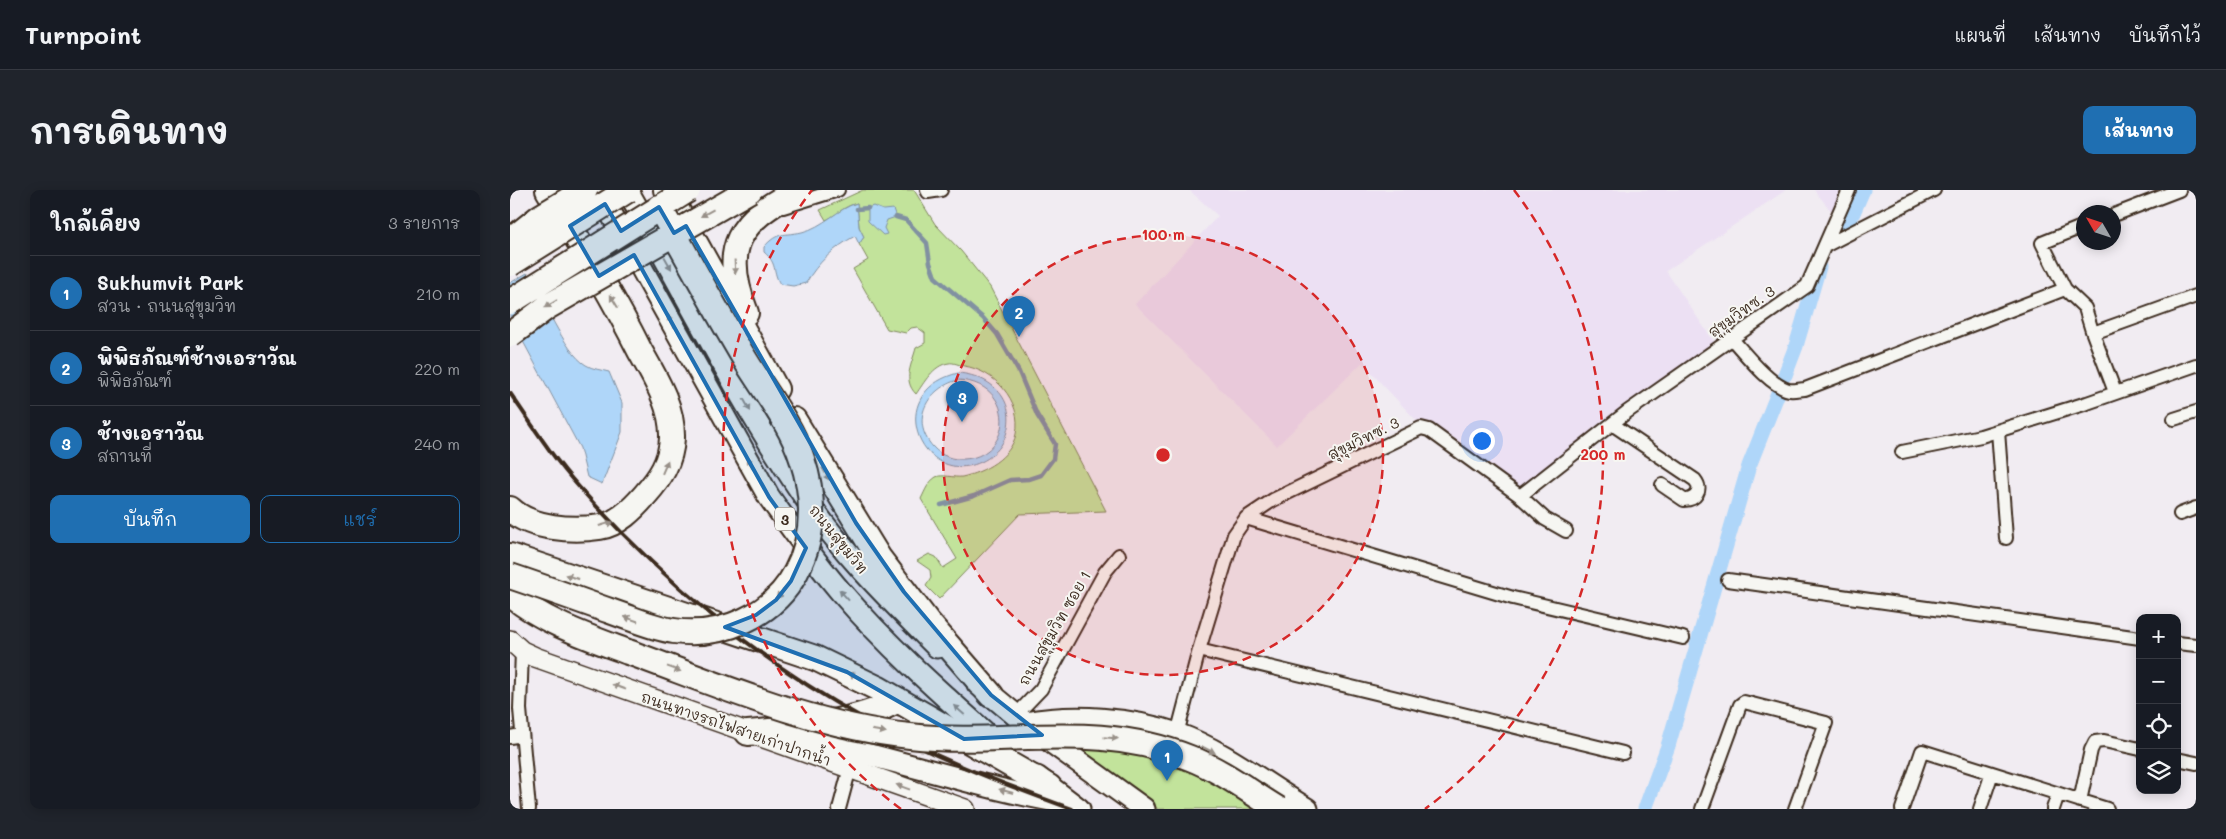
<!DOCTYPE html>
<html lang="th">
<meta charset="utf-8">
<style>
body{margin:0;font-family:Mali,"Playpen Sans Thai",sans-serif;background:#20242c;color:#f1f3f6}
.controls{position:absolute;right:15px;bottom:15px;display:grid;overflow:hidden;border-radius:10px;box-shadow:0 2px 12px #0003}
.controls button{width:45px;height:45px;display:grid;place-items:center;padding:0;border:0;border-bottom:1px solid #363941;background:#171b24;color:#f1f3f6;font:25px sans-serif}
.compass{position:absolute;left:1566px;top:15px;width:45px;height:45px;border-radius:50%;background:#171b24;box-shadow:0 2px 12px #0003;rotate:309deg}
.you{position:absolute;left:971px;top:250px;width:18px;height:18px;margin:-12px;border:4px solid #fff;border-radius:50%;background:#1a73e8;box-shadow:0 0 0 8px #1a73e833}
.badge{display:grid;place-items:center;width:32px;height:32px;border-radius:50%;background:#1f6fb2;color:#fff;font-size:16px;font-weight:700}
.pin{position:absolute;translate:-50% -41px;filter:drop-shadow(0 1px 2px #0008)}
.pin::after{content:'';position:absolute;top:26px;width:18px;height:15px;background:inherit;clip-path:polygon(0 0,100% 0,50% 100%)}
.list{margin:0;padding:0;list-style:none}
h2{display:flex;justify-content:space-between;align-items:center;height:65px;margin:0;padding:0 20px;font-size:21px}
h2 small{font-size:16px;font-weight:400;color:#9ea1a6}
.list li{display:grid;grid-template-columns:32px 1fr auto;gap:15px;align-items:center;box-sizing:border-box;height:75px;padding:0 20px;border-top:1px solid #363941}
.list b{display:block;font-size:19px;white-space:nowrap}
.list p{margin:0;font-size:16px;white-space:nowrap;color:#9ea1a6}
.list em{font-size:16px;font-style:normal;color:#9ea1a6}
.actions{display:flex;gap:10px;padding:15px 20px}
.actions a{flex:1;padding:11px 0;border:1px solid #1f6fb2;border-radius:10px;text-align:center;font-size:18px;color:#1f6fb2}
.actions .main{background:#1f6fb2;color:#fff}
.icon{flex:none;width:28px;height:28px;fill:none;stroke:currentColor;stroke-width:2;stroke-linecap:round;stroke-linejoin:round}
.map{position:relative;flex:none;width:1686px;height:619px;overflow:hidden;border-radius:10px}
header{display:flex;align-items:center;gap:30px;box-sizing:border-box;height:70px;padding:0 25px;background:#171b24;border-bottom:1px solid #363941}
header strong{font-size:24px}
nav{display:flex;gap:28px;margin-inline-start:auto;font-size:18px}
.intro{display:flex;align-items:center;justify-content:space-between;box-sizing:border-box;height:120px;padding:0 30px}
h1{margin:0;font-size:35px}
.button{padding:12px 22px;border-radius:10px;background:#1f6fb2;color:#fff;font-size:18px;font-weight:700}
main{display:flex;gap:30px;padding:0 30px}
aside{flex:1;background:#171b24;border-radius:10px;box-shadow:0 2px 12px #0003}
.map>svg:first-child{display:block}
</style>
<header>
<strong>Turnpoint</strong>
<nav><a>แผนที่</a><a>เส้นทาง</a><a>บันทึกไว้</a></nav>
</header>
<div class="intro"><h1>การเดินทาง</h1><a class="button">เส้นทาง</a></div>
<main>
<aside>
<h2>ใกล้เคียง<small>3 รายการ</small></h2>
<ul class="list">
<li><span class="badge">1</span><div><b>Sukhumvit Park</b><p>สวน · ถนนสุขุมวิท</p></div><em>210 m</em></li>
<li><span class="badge">2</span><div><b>พิพิธภัณฑ์ช้างเอราวัณ</b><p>พิพิธภัณฑ์</p></div><em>220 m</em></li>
<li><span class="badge">3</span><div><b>ช้างเอราวัณ</b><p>สถานที่</p></div><em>240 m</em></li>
</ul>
<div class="actions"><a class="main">บันทึก</a><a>แชร์</a></div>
</aside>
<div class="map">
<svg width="1686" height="619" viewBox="0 0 1686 619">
<rect width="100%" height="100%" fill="#f1ecf2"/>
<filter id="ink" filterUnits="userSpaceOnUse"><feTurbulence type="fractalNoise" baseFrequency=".02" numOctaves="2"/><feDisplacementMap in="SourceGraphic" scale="10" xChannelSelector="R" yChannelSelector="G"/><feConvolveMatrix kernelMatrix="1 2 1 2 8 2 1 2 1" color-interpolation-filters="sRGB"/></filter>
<g filter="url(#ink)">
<path fill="#ece0f3" d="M679 0H1276L1156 81 1206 155 1008 302 906 230 852 173 767 256 625 114 708 26Z
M1304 0H1332L1322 22Z"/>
<path fill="#c2e39b" stroke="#7e865c" d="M353 0H404L425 34 451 61 480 97 596 321 510 324 429 409 416 396 421 388 420 380 407 371 419 364 426 367 433 378 447 369 411 309C415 301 418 292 426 287 432 284 444 288 452 287 474 282 501 268 506 244 513 210 483 180 454 176 449 175 443 172 439 173 423 175 414 193 406 204 392 190 402 174 406 158L415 153V143L407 137 401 138 396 143 377 139 343 79 358 70 349 54 354 47 349 37 347 13C332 17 329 24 316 30L310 20Z
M576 545 609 548 768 619H648L570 573Z"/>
<path fill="#afd6f9" stroke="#8191a1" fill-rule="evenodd" d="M347 13 349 37 354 47 349 54 345 46C325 57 307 73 296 93L283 96 270 94C262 81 268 74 254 62V57C268 41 274 46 292 42 313 37 327 19 347 13Z
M363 16 373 20 383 19 386 27 377 30 374 38 377 44 373 45 358 31V18Z
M17 83C33 107 54 162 76 175 82 179 92 180 99 182L112 213V242L92 294 77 287 70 258 0 127V93Z
M448 183C485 186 511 215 493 252 488 261 480 268 471 272 413 299 370 203 448 183ZM448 190C507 193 504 266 454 269 443 270 431 266 423 257 399 230 418 198 448 190Z"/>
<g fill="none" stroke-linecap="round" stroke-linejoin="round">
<path stroke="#8191a1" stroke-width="4.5" d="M347 19 358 18
M386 27 396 30 417 53 420 73 425 87 473 128 487 144 509 182 527 225 545 254 543 269 531 285 519 289 500 290 464 306 431 315"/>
<path stroke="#afd6f9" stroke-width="15" d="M1316 55 1339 32 1353 0
M1275 185 1286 156 1309 77
M1135 619 1158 556 1239 276 1270 198"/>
<g stroke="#3b2a1e" stroke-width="16">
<path id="minor" d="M417 0 418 2 431 0
M273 17 328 0
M1604 25 1669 0
M1315 56 1424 0
M1555 99 1532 53 1574 36
M1582 141 1605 202
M1221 148C1234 162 1260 196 1279 200 1284 201 1290 199 1295 199L1555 99 1575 118 1582 141 1586 142 1686 106
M1664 229 1686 222
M1102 234 1185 290C1193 300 1186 310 1174 310L1152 295
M1488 241 1496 348
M1392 262 1471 246 1577 213 1686 175
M1010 306 1035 329 1056 341
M1670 324 1686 318
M736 328 1003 408 1173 448
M1218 390 1630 448
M1667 453 1686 455
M689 460 1113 563
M12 461 10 519 19 619
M506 525 531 499 595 382 609 365
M667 544 689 460 724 345 736 328 763 310 911 238 919 240 1010 306 1117 222 1297 96 1339 0
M0 547 12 545
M1667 569 1686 573
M1570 611 1581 560 1585 552 1594 551 1630 559
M329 619 340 578
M1192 619 1230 515 1234 512 1316 533 1285 619
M1392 619 1412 561 1597 619
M1470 619 1482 583
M1543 619 1548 604"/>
</g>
<g stroke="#3b2a1e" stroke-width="22">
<path id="secondary" d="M0 450 12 461 25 467 455 619"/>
</g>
<g stroke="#3b2a1e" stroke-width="25">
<path id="trunk" d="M88 0 259 307C282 339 305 372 331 402 379 458 435 507 490 556
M117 0C175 102 228 209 294 306 331 362 380 410 427 457
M468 494 515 533 634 619
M515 533C563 524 621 528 667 544 714 561 755 594 797 619
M259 545C361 558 457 597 558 613
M527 587 569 619"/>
</g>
<g stroke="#3b2a1e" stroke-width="28">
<path id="motorway" d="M156 0 266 199
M236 123C210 57 228 30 289 0
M284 230 369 368 417 431 481 505
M0 319C21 339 63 341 90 337 108 334 123 319 135 305 150 288 161 272 162 248 163 216 145 188 130 161 102 105 70 53 38 0
M0 366 305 468 367 498 539 597
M0 404C33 432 78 447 118 462
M238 543C281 539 351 532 388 510"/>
</g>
<use href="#minor" stroke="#f6f6f2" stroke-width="12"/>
<use href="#secondary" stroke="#f6f6f2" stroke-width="19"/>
<use href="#trunk" stroke="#f6f6f2" stroke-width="21"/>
<use href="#motorway" stroke="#f6f6f2" stroke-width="24"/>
<path stroke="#3b2a1e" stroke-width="4" d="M0 203C22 235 43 268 69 297 149 387 246 469 351 527 418 565 490 593 562 619"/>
<g stroke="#3b2a1e" stroke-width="28" stroke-linecap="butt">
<path id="motorway-bridge" d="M0 51 30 27 75 0
M0 74 118 0
M0 112 178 0
M0 145 37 117 240 0
M0 386C33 397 66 409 100 421 121 428 142 438 164 441 212 448 264 425 286 382 305 346 305 308 292 269 281 234 255 202 236 171 206 121 178 68 149 17
M118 462C209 495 302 536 400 546 498 557 582 529 680 568 711 580 740 602 768 619"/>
</g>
<use href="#motorway-bridge" stroke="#f6f6f2" stroke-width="24"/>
</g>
<defs><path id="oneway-solid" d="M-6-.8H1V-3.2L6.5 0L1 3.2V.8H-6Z" transform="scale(1.25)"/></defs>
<g fill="#989088">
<use href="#oneway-solid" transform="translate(197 23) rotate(151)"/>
<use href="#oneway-solid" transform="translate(158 73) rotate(61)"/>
<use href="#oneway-solid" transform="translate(225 77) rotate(87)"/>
<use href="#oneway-solid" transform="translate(104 111) rotate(-121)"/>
<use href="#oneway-solid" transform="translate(41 114) rotate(148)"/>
<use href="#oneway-solid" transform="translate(161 131) rotate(-119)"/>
<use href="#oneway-solid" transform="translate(237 215) rotate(61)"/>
<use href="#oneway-solid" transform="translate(240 273) rotate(-120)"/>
<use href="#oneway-solid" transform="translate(155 277) rotate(-67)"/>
<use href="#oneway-solid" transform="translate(316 284) rotate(59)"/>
<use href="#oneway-solid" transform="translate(96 334) rotate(-16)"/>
<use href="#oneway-solid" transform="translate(62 387) rotate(-162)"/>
<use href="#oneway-solid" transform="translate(271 403) rotate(130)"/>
<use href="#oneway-solid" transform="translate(334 405) rotate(-132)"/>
<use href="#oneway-solid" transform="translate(121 429) rotate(-161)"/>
<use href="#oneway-solid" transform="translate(164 479) rotate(20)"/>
<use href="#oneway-solid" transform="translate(345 486) rotate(-153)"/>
<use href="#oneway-solid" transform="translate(109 497) rotate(-160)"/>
<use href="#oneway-solid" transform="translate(449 520) rotate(-139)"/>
<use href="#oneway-solid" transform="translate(369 541) rotate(10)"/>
<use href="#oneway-solid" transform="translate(601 548) rotate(5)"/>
<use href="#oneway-solid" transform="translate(699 560) rotate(27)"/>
<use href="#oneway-solid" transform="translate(393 597) rotate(-160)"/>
<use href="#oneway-solid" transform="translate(496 601) rotate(-165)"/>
</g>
</g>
<path fill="#1f6fb2" fill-opacity="0.2" stroke="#1f6fb2" stroke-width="4" stroke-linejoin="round" d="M95 14 111 41 149 17 164 43 176 36 346 333 394 402 481 505 532 545 454 549 337 482 215 437 246 425 266 410 281 391 296 358 259 307 124 65 89 86 60 36Z"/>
<circle cx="653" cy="265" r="220" fill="#d62828" fill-opacity=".12"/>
<g fill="none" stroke="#d62828" stroke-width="2.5" stroke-dasharray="9 6">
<circle cx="653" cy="265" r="220"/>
<path d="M391 619A440 440 0 0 1 302 0M1004 0A440 440 0 0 1 915 619"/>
</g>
<g text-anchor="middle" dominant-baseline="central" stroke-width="4" stroke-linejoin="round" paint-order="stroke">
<rect fill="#f6f6f2" stroke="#73675e" stroke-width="1" x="265" y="317.5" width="20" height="23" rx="4"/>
<g font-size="14" font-weight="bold" fill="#3b2a1e">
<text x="275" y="329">3</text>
</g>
<g font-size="15" fill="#3b2a1e" stroke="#f6f6f2">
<text transform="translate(1231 121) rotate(-35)">สุขุมวิทซ. 3</text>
<text transform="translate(853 248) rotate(-26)">สุขุมวิทซ. 3</text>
<text transform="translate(329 349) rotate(51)">ถนนสุขุมวิท</text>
<text transform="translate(544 438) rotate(-60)">ถนนสุขุมวิท ซอย 1</text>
<text transform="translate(226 538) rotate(19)">ถนนทางรถไฟสายเก่าปากน้ำ</text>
</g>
</g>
<circle cx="653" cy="265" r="8" fill="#d62828" stroke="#f6f6f2" stroke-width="2.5"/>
<g font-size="15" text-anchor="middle" font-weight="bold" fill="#d62828" stroke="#f6f6f2" stroke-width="4" stroke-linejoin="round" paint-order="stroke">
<text x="653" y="50">100 m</text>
<text x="1093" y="270">200 m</text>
</g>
</svg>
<div class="controls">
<button>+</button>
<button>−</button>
<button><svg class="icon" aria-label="locate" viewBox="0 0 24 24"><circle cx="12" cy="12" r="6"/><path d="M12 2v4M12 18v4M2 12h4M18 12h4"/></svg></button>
<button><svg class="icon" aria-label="layers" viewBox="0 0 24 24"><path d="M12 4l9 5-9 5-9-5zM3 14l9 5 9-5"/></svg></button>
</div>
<svg class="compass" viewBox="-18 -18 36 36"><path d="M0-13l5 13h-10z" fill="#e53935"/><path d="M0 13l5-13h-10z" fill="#9ea1a6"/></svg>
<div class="you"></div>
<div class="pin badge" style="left:657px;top:591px">1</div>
<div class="pin badge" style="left:509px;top:147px">2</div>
<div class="pin badge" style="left:452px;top:232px">3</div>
</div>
</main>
